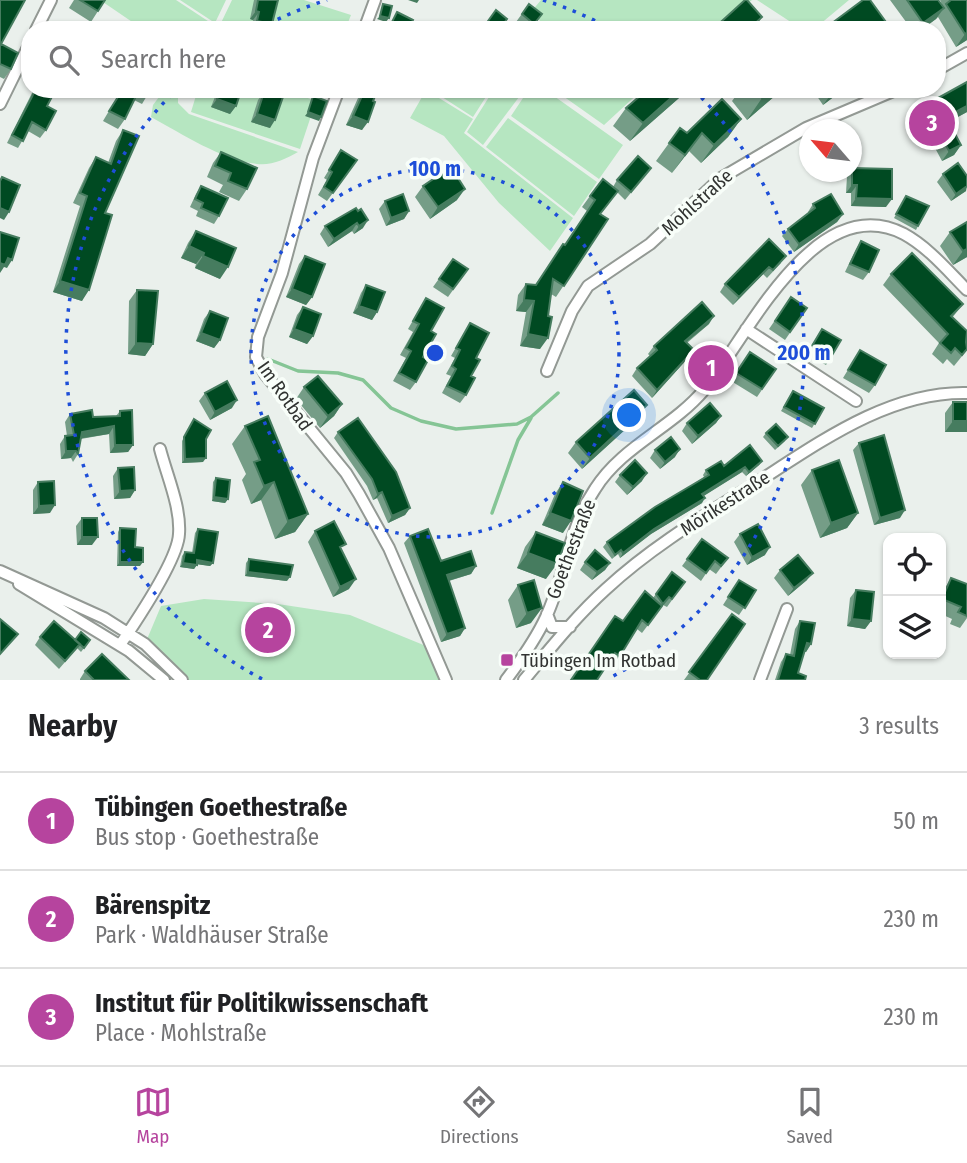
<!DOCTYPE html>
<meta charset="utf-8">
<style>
body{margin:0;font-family:"Fira Sans Condensed",sans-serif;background:#f6f6f6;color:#202124}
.controls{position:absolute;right:21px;bottom:21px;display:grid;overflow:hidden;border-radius:14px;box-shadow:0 2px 5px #0004}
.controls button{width:63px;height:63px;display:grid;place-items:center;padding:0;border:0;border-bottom:2px solid #e0e0e0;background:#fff;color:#202124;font:35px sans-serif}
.compass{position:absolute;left:799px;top:119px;width:63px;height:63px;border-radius:50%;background:#fff;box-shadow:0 2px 5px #0004;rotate:298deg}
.you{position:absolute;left:630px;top:416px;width:24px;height:24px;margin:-18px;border:5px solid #fff;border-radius:50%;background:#1a73e8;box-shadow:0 0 0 10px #1a73e833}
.badge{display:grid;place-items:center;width:46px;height:46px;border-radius:50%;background:#b6449e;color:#fff;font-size:23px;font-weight:700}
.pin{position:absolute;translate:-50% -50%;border:4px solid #fff;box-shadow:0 2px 7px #0006}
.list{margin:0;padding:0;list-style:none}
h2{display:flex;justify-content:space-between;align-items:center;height:91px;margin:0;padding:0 28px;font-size:30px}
h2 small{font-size:23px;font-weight:400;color:#757577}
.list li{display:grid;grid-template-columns:46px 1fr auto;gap:21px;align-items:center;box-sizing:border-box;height:98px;padding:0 28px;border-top:2px solid #e0e0e0}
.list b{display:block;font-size:26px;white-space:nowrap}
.list p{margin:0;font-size:23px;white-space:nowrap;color:#757577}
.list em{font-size:23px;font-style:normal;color:#757577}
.icon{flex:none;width:38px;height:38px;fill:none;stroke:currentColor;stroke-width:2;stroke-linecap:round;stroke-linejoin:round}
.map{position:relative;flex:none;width:967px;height:680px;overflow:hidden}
.search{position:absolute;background:#fff;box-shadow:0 2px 5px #0004;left:21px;right:21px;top:21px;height:77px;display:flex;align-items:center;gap:18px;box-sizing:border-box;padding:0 24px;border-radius:28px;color:#757577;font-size:26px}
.sheet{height:385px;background:#fff}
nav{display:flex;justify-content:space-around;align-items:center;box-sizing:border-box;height:98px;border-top:2px solid #e0e0e0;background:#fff;font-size:19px;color:#757577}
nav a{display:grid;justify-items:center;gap:4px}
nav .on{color:#b6449e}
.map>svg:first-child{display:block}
</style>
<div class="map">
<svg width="967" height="680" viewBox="0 0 967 680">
<rect width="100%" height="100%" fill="#eaf0ec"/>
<path fill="#b6e6c1" d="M100 0H176L214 25 212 30H144Z
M180 0H226L215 23Z
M232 0H304L351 15 345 30H235L220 25Z
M541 0H752L713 30H549L531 12Z
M757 0H849L813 30H803Z
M165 89 178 92V103L189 114 298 152C286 159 271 166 257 164 220 159 184 135 151 117L153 105Z
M198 89H283L316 101 300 149 191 112Z
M447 89H491L473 117 442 97Z
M494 89H525L483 145 467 132Z
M529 89H544L623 145 599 179 511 116Z
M553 89H643L604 125Z
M426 90 473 119 464 133 573 218 550 251 499 203 444 136 410 118Z
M508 118 597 182 574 216 486 147Z
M204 599 278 604 350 615 426 646 445 680H185L145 644 161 606Z"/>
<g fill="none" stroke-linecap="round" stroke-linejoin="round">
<path stroke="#85c595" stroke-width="3.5" d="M268 359 298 371 338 373 363 380 391 408 421 421 456 429 517 424 531 417 558 393
M492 513 518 440 531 418"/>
<g stroke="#939994" stroke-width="14">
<path id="street" d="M36 30 51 0
M364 30 375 0
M937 70 967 53
M339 89 313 158 282 273 258 337 256 357 265 374 346 473 359 494 389 548 446 680
M0 104 30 43
M746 329 856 401
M547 371 572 311 588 286 650 244 721 178 806 128 898 89
M0 571 104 618 145 644 182 680
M19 584 129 651 164 680
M547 614 552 627H570
M120 645C135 623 178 559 179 534 181 507 167 476 160 449
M506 680C521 660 536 639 546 617 565 576 569 528 595 489 622 446 672 428 704 390 747 338 815 188 904 234 928 247 948 271 967 290
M524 680C550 649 576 616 606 589 648 550 697 520 745 490 812 448 885 391 967 393
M760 680 787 609"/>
</g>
<use href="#street" stroke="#fff" stroke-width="10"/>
</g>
<path fill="#759d87" d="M0 0 1 44 11 69 4 79 0 77Z
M74 0H105L91 22 69 8Z
M254 0H278L251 28 253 20 250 19Z
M890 0H938L943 7 940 0H967V40L956 47 938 17 936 19 921 30H912Z
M529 4 542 14 530 30H526L516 22Z
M967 82V112L949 122 961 145 954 155 942 161 928 135 923 137 913 118 920 108Z
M34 89H56L47 106 46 130 40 138 28 131 18 148 7 143Z
M122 89H151L142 104 134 100 125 119 118 129 103 121Z
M218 89H237L236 93V106L230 114 211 107Z
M272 89H280L270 128 251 122 258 100 264 92 268 94Z
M362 89H378L362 130 346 125Z
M645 89H685L679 98 630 141 613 126 626 108 642 95Z
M741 89H783L747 120 732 101Z
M812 89H844L823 105Z
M741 119 728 137 701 163 689 151 672 173 656 161 680 128 687 133Z
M123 130 105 213 82 301 53 292 80 206 73 203 89 168 96 157 108 163 116 141Z
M341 150 357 160 327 201 318 195 327 180 324 178Z
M221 152 247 189 239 201 219 192 223 185 207 177 213 163Z
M651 168 625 200 617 192 600 215 608 219 556 297 551 294 540 349 520 346 526 312 516 311 518 295 526 284 535 285 565 245 587 211 582 207 590 196 613 187 617 180Z
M852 168 886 207 851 206V193H846L847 176 850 172H851Z
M943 174 966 191 951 201 937 182Z
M201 186 219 216 214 224 196 216 198 211 190 207 196 194Z
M423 186 457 200 430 219 415 197Z
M906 196 918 226 916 230 894 218Z
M385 201 409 211 404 219 386 226 379 209Z
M813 204 843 214 837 222 794 252 782 236 788 229 808 213V212Z
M356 208 363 228 354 234 352 231 328 247 320 234 325 226Z
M967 222V257L953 265 940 246 950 232Z
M196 231 220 279 195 268 196 264 181 258 188 243Z
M769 239 781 263 767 278 763 274 733 305 720 292 725 284Z
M861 241 869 272 863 280 845 272 856 249Z
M305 256 312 297 306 305 286 297 299 264Z
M453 259 468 269 448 297 433 287Z
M891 274 963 304 952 318 967 331V350L954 366 947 359 943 364 932 354 939 343 883 285Z
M366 285 377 312 372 320 353 313 361 293Z
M137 290 153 344 145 356 128 354 129 301Z
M791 297 807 308 785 340 769 329Z
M426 298 431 331 416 382 410 390 393 381 406 358 400 355 413 332 408 329Z
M303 307 313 336 307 344 289 337 297 315Z
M210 311 220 340 214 348 196 341 204 319Z
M470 323 476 358 466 395 460 403 442 393 451 376 446 374 455 358 451 356Z
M709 324 687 343 694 350 688 358 652 398 632 376 637 368 650 356 648 354 654 346Z
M822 329 831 357 826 365 806 354Z
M860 350 875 385 869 393 843 378Z
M750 352 776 369 757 397 731 381Z
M304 387 342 404 334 416 320 428 296 399Z
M793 391 824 408 812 428 781 411Z
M205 393 232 408 210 420 199 401Z
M953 402H967V432H945V413Z
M120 411 133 445 128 452 110 453 109 434 81 439 78 454 73 462 71 458 61 459 60 444 65 436H67L65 422 70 414 93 417 116 416Z
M721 416 716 423 692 444 682 431 687 423Z
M639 417 582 469 568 453 576 442Z
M194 419 206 439 203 462 182 463V441Z
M245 426 308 514 295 532 275 539 261 500 251 504 242 480 246 474 232 444Z
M338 432 410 508 405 515 388 523 377 498 373 500 367 486 334 438Z
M766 433 785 441 775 450 763 437Z
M859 443 900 518 874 525 853 450Z
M655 450 675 457 660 469 650 458Z
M762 461 759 465 746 476 742 472 703 496 702 503 651 534 620 558 618 554 612 559 603 547 607 542 704 477 703 475 706 470Z
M118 468 135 490 130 498 114 499 113 476Z
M812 470 858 513 847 528 820 538 801 485Z
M620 475 642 481 627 495 615 482Z
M216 478 228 499 225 503 212 501 213 482Z
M38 482 50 513 33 514V490Z
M563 482V533L542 525 555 494Z
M82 518 92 545H77L76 526Z
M120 528 135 547 140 566H117L118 532Z
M198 529 213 563 210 566 197 564 194 569 180 567 182 556 185 552 192 553 195 533Z
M315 531 341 550 349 589 333 597 308 542Z
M536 532 546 579 517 568 525 547Z
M740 534 765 555 747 565 734 542Z
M410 536 441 561 476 566 471 574 449 581 465 628 460 636 441 642 404 543Z
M702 539 728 558 716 574 709 569 701 581 682 566Z
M249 559 287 581 245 576 246 563Z
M585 562 610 563 605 570 592 580 580 570Z
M780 570 807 580 788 596 774 578Z
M672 572 685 582 667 607 663 605 642 633 637 629 614 664 609 661 623 621 653 598Z
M951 578 967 584V618L960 628 950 624 952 619 941 614V595Z
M739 580 756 590 739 615 723 605Z
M518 585 531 623 516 628 508 600Z
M856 590 871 621 865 629 847 626 850 598Z
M732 614 707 680H684Z
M800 621 811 644 806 652H804L798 673 805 680H775L781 662 786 654 790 655 795 629Z
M40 637 75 640H90L81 652 77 648 59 669 35 645Z
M85 671 129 680H80V679Z"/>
<path fill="#467c5f" d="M408 0H419L417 3Z
M944 8 936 19 921 30H918L923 23Z
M256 11 259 12 253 20 250 19Z
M380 16 389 18 386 22 377 19Z
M762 17 753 30H748Z
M257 21 272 24 268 30 251 28Z
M967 33V40L956 47 965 34Z
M681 89H685L679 98 630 141 643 123Z
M773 89H783L747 120 762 98Z
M837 89H844L823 105 832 93Z
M217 99 236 106 230 114 211 107Z
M967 106V112L939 127 946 117Z
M308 112 321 117 319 121 305 116Z
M257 114 275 120 270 128 251 122Z
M353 116 368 122 362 130 346 125Z
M741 119 728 137 701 163 714 145Z
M935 125 928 135 923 137 930 127Z
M702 133 689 151 672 173 685 155Z
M961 145 954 155 942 161 949 151Z
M852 185H857L851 193H846Z
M967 186 966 191 951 201 956 194Z
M465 189 457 200 430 219 438 207Z
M856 198 892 199 886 207 851 206Z
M0 208 9 212 4 220 0 218Z
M409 211 404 219 386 226 391 218Z
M843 214 837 222 794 252 799 244Z
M368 220 363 228 354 234 359 226Z
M357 223 352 231 328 247 334 239Z
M189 246 204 253 196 264 181 258Z
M967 249V257L953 265 963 251Z
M203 256 228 267 220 279 195 268Z
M8 258 12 260 7 268 4 267 0 273V263Z
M769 267 763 274 733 305 739 297Z
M60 281 89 290 82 301 53 292Z
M292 289 312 297 306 305 286 297Z
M524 300 534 301 526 312 516 311Z
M359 306 377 312 372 320 353 313Z
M714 316 709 324 679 348 685 341Z
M294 329 313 336 307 344 289 337Z
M201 333 220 340 214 348 196 341Z
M528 334 548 338 540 349 520 346Z
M136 343 153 344 145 356 128 354Z
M694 350 688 358 652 398 657 390Z
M237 400 232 408 210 420 215 412Z
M342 404 334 416 320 428 328 416Z
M647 405 639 417 582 469 590 458Z
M721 416 716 423 692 444 698 436Z
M953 421H967V432H945Z
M114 426 109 434 77 439 82 432Z
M115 445H133L128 452 110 453Z
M680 449 675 457 660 469 665 462Z
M66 451H76L71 458 61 459Z
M206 458 203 462 182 463 185 459Z
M762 461 759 465 746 476 749 472Z
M745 467 742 472 699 499 702 494Z
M647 473 642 481 627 495 633 487Z
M274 482 261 500 251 504 264 486Z
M135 490 130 498 114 499 120 491Z
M382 492 377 498 373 500 378 494Z
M214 497 228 499 225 503 212 501Z
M705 498 702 503 651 534 620 558 623 553 654 529Z
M55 505 50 513 33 514 39 506Z
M410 508 405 515 388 523 392 516Z
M905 510 900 518 874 525 880 518Z
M550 513 571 521 563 533 542 525Z
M858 513 847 528 820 538 831 523Z
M308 514 295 532 275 539 288 521Z
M82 537H98L92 545H77Z
M770 547 765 555 747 565 752 557Z
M528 553 557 564 546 579 517 568Z
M197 560 213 563 210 566 195 564Z
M120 562H143L140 566H117Z
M183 563 197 565 194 569 180 567Z
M610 563 605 570 592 580 597 572Z
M476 566 471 574 441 583 447 575Z
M248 572 290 577 287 581 245 576Z
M813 573 807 580 788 596 794 588Z
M356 579 349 589 333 597 340 587Z
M542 608 531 623 516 628 527 613Z
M852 619 871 621 865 629 847 626Z
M465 628 460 636 441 642 447 634Z
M807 643 811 644 806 652 801 651Z"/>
<path fill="#004a22" stroke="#467c5f" stroke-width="2" d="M0 0H25L1 44 18 53 11 69 0 64Z
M80 0H105L98 11Z
M258 0H278L272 24 257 21 259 12 256 11Z
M745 0H747L762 17 748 30H712Z
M863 0H870L891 29 825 30 824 29Z
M907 0H938L944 8 923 23Z
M951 0H967V33L965 34 946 4Z
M383 4 392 6 389 18 380 16Z
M529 4 542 14 534 24 522 14Z
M496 10 507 19 499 30H484L483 28Z
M397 12 413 20 408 30H388Z
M151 25 160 30H149Z
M967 82V106L946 117 961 145 949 151 935 125 930 127 920 108Z
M36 89H56L47 106 56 111 46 130 32 122 23 141 12 135Z
M123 89H151L148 95 139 90 125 119 109 111Z
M220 89H237L236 93 240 94 236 106 217 99Z
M272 89H280L285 91 275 120 257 114 264 92 271 95Z
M365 89H378L373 101 375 102 368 122 353 116Z
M648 89H681L643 123 626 108Z
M755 89H773L762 98Z
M313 96 327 101 321 117 308 112Z
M722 99 741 119 714 145 702 133 685 155 669 143 680 128 687 133Z
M123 130 139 136 105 213 112 215 89 290 60 281 87 196 80 193 96 157 111 164Z
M341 150 357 160 333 193 324 187 332 172 329 170Z
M221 152 257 168 247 189 228 181 231 173 215 166Z
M638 156 651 168 631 192 617 180Z
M958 163 967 176V186L956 194 943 174Z
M451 167 465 189 438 207 423 186Z
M852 168 892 169V199L856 198 857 185H852Z
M2 177 20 185 9 212 0 208V181Z
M603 179 618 191 600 214 608 219 564 286 553 279 548 316 552 317 548 338 528 334 534 301 524 300 526 284 536 285 563 244 565 245 595 200 590 196Z
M201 186 228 198 219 216 201 208 203 203 195 199Z
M403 194 409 211 391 218 385 201Z
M831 194 843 214 799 244 788 229 815 208 813 204Z
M906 196 929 206 918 226 896 214Z
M356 208 358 211 361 209 368 220 359 226 357 223 334 239 325 226Z
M967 222V249L963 251 950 232Z
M196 231 236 248 228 267 203 256 204 253 189 246Z
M0 232 19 238 12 260 8 258 5 265 0 263Z
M769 239 786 256 773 270 769 267 739 297 725 284Z
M861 241 879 250 869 272 850 264Z
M912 253 963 304 951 316 967 331 966 342 967 349 962 355 955 348 951 353 940 343 948 334 891 274Z
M305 256 325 264 312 297 292 289Z
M453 259 468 269 453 289 439 279Z
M366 285 385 292 377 312 359 306Z
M137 290 158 291 153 344 136 343Z
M791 297 807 308 790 332 775 321Z
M426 298 444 308 431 331 436 334 423 357 428 360 416 382 399 373 411 351 406 348 419 324 413 321Z
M702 302 714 316 685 341 694 350 657 390 637 368 657 350 654 346Z
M303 307 321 314 313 336 294 329Z
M210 311 228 318 220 340 201 333Z
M470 323 489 333 476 358 480 360 471 376 475 378 466 395 447 386 456 369 452 366 460 350 456 348Z
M822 329 841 340 831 357 812 346Z
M860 350 886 365 875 385 848 370Z
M750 352 776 369 762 389 736 373Z
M318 376 342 404 328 416 304 387Z
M227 381 237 400 215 412 205 393Z
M634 390 647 405 590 458 576 442Z
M793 391 824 408 815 424 784 407Z
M953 402H967V421H953Z
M710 403 721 416 698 436 687 423Z
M92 410 93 417 120 416V411L132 410 133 445H115L114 426 82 432 78 454 76 451H66L65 436 74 435 70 414Z
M268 416 308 514 288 521 274 482 264 486 254 462 260 460 245 426Z
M358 418 396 472 410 508 392 516 382 492 378 494 372 479 338 432Z
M194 419 211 430 206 439V458L185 459 184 437Z
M776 424 788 437 778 446 766 433Z
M884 435 905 510 880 518 859 443Z
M671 437 680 449 665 462 655 450Z
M750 445 762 461 749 472 745 467 702 494 705 498 654 529 623 553 621 550 615 555 607 542 655 507 709 475 706 470 721 461 724 466Z
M635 460 647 473 633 487 620 475Z
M839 460 858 513 831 523 812 470Z
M134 467 135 490 120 491 118 468Z
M216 478 230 480 228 499 214 497Z
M54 481 55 505 39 506 38 482Z
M563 482 583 491 571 521 550 513Z
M82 518H97L98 537H82Z
M334 521 346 544 340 547 356 579 340 587 315 531Z
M758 524 770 547 752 557 740 534Z
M120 528 136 529 135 547 143 548V562H120Z
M198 529 218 532 213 563 197 560V565L183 563 185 552 194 553Z
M428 529 441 561 471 551 476 566 447 575 465 628 447 634 410 536Z
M536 532 565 543 557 564 528 553Z
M702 539 728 558 721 566 715 561 706 573 687 559Z
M595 550 610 563 597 572 585 562Z
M798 555 813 573 794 588 780 570Z
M249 559 293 565 290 577 248 572Z
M672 572 685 582 672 599 669 597 663 604 656 594Z
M951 578 967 584V616L958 612 961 607 942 599Z
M534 580 542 608 527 613 518 585Z
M739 580 756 590 745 608 728 597Z
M856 590 874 592 871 621 852 619Z
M645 591 662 606 648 625 642 620 620 656 615 653 597 680H571L615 616 623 621Z
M732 614 745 624 707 680H700L689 672Z
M0 619 18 634 0 654Z
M54 621 80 644 65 661 40 637Z
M800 621 815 623 811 644 807 643 798 673 806 676 805 680H778L786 654 794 656Z
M81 632 90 640 84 648 75 640Z
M102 654 129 680H94L85 671Z"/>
<g fill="none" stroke="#1d4ed8" stroke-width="3.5" stroke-dasharray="3.5 7">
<circle cx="435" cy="353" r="184"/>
<path d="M262 679A369 369 0 0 1 176 90M259 29A369 369 0 0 1 327 0M543 0A369 369 0 0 1 611 29M694 90A369 369 0 0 1 608 679"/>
</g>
<rect fill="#b6449e" stroke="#f8fef9" stroke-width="2.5" x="500" y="653" width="14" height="14" rx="3.5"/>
<g text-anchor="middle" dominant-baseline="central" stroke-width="7" stroke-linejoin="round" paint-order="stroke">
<g font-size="19" fill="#313331" stroke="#f8fef9">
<text transform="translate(697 202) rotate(-42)">Mohlstraße</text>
<text transform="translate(285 396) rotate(55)">Im Rotbad</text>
<text transform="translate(725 503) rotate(-33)">Mörikestraße</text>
<text transform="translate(571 549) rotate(-69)">Goethestraße</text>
</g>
<g font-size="19" fill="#313331" stroke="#f8fef9" text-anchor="start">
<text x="521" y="660">Tübingen Im Rotbad</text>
</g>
</g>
<circle cx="435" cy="353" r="10" fill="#1d4ed8" stroke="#f8fef9" stroke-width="3.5"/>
<g font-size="21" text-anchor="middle" font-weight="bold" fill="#1d4ed8" stroke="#f8fef9" stroke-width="7" stroke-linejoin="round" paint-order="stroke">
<text x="435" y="176">100 m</text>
<text x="804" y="360">200 m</text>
</g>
</svg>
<div class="controls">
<button><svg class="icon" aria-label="locate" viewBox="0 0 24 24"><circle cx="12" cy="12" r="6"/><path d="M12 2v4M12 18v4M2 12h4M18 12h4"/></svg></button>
<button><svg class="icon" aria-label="layers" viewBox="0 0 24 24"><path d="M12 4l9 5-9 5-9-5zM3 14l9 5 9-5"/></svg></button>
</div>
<svg class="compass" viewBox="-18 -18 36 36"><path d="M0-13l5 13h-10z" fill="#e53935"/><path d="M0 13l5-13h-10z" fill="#757577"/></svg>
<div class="you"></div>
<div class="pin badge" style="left:711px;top:368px">1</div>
<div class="pin badge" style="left:268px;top:630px">2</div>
<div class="pin badge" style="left:932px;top:123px">3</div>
<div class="search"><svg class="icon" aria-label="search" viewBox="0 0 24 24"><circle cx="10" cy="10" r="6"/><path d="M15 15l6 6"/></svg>Search here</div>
</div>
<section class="sheet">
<h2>Nearby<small>3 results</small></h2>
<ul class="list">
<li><span class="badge">1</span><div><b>Tübingen Goethestraße</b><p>Bus stop · Goethestraße</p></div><em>50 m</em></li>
<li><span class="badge">2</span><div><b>Bärenspitz</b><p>Park · Waldhäuser Straße</p></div><em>230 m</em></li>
<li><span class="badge">3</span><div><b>Institut für Politikwissenschaft</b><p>Place · Mohlstraße</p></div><em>230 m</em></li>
</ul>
</section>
<nav>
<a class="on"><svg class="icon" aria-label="map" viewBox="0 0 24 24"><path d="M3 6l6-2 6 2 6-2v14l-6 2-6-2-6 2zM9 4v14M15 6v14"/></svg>Map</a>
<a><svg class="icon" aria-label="directions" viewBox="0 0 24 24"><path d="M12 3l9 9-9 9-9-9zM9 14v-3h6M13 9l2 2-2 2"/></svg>Directions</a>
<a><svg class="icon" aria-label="saved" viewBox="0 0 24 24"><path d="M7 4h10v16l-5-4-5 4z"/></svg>Saved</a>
</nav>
